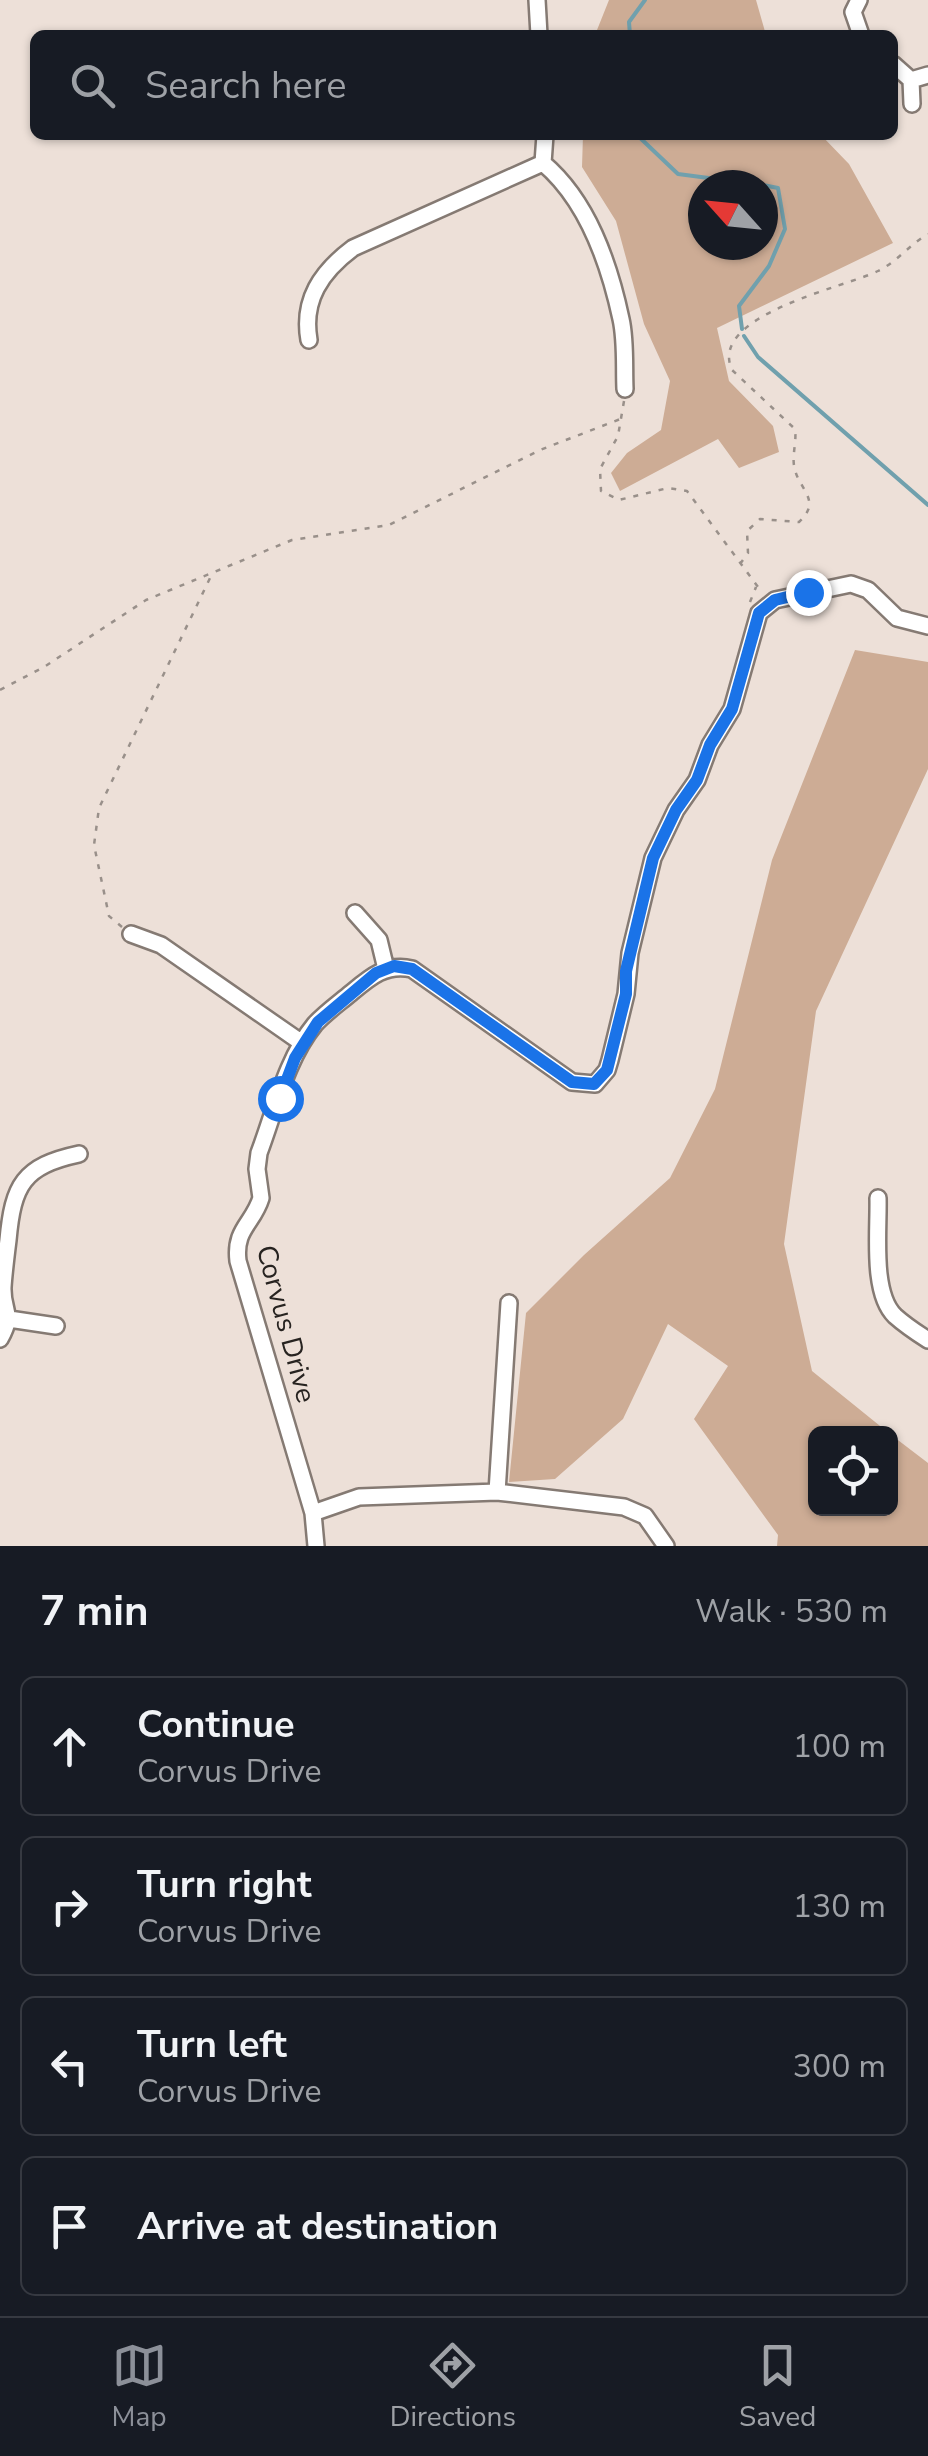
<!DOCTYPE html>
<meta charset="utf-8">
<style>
body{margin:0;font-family:"Nunito Sans",sans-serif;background:#242831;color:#f1f3f6}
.controls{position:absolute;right:30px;bottom:30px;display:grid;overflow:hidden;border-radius:15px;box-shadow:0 2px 8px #0004}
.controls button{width:90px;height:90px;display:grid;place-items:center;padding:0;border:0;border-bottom:2px solid #363941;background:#171b24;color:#f1f3f6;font:50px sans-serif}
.compass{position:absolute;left:688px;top:170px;width:90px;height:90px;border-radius:50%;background:#171b24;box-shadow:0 2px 8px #0004;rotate:297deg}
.stop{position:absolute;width:30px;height:30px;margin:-22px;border:8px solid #1a73e8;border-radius:50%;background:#fff}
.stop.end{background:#1a73e8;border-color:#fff;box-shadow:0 2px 10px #0008}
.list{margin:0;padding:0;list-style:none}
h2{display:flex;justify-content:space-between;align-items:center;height:130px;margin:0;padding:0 40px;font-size:42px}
h2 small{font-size:32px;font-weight:400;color:#9ea1a6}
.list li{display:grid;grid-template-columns:65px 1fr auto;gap:30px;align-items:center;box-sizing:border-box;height:140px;margin:0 20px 20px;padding:0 20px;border:2px solid #363941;border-radius:15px}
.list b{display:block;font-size:38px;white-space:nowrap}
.list p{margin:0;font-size:32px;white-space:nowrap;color:#9ea1a6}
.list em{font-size:32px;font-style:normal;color:#9ea1a6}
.icon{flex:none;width:55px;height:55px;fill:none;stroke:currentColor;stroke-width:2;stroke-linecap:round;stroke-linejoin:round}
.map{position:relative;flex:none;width:928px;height:1546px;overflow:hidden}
.search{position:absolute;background:#171b24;box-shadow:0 2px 8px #0004;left:30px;right:30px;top:30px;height:110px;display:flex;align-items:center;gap:25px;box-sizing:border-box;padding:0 35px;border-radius:15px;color:#9ea1a6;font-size:38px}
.sheet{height:770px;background:#171b24}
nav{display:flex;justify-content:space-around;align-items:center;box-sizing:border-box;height:140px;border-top:2px solid #363941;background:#171b24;font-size:28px;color:#9ea1a6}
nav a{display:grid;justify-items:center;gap:5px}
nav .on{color:#8c9099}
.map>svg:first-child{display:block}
</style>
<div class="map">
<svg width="928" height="1546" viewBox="0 0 928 1546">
<rect width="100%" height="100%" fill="#ede0d8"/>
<path fill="#cdac95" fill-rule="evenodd" d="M609 0H756L766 35H595Z
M583 135H821L849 164 893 243 717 328 729 381 773 426 779 452 739 468 718 439 620 491 611 473 627 453 661 430 670 381 644 324 616 221 582 167ZM763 185V245H703V185Z
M855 650 928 662V769L816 1011 784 1244 812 1371 890 1434H816V1508H890V1434L928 1463V1546H777L778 1535 694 1419 728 1366 668 1324 623 1419 555 1479 509 1482 526 1313 584 1255 670 1178 715 1089 772 860Z"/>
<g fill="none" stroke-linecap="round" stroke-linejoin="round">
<path stroke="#70a0ad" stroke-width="4" d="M630 35 629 22 645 0
M637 135 678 174 762 185
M742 329 739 306 769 266 785 229 778 188 763 185
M744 336 758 357 928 505"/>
<g stroke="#857a73" stroke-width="20">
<path id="minor" d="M537 0 539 35
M859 0 853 12 861 35
M893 64 911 80
M912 104 911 80 928 75
M545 135 543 163C588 201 609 263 621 319 626 341 624 367 625 389
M309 340C302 300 321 272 353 248L543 163
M355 913 379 940 386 969
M131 934 161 945 302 1043
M878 1198C879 1230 871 1293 895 1316 905 1325 917 1333 928 1340
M9 1319 56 1326
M0 1339C15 1313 2 1312 3 1287 4 1272 6 1256 8 1240 13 1185 23 1166 79 1154
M497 1492 509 1303
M313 1513 359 1497 497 1492 624 1507 645 1516 666 1546
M316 1546 313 1513 238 1261C234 1229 253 1224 261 1198L257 1169 259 1153C275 1111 286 1059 315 1024 325 1013 339 1003 351 993 370 977 386 963 412 969L572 1082 595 1084 607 1070 610 1060 626 994 630 953 653 858 676 810 697 780 710 745 732 709 759 613 775 600 851 584 868 590 897 618 928 626"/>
</g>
<path stroke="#99908a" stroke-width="2.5" stroke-dasharray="5 8" stroke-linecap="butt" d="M624 401 618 436 600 469 601 491 619 500 668 488 687 491 761 591
M740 564 748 553 747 531 760 519 799 522C822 501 800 490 795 470 791 457 797 443 795 429L732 370C707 315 846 287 878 271 897 262 910 244 928 234
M750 602 756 587
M0 690 44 667 146 600 292 540 389 525 540 450 623 418
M122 927 109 916 94 845 99 808 212 574"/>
<use href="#minor" stroke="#fff" stroke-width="15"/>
</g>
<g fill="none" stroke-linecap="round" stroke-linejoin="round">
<path stroke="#1a73e8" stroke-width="12" d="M280 1098 295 1058 318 1022 376 973 394 966 412 969 572 1082 594 1084 607 1070 626 994V971L653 858 676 810 697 780 710 745 732 709 759 613 775 600 808 592"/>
</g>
<g text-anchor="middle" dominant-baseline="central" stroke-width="8" stroke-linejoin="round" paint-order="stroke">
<g font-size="28" fill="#272320" stroke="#ede0d8">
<text transform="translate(286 1324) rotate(75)">Corvus Drive</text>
</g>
</g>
</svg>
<div class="controls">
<button><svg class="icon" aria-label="locate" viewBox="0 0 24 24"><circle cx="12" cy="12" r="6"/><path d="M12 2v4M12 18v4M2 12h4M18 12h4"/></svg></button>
</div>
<svg class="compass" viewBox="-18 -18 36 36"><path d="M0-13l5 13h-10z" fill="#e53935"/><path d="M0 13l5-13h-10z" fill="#9ea1a6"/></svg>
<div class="stop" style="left:280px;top:1098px"></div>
<div class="stop end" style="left:808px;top:592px"></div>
<div class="search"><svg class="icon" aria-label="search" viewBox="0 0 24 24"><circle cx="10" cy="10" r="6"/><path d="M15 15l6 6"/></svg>Search here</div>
</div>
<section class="sheet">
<h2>7 min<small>Walk · 530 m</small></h2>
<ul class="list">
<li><svg class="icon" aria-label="ahead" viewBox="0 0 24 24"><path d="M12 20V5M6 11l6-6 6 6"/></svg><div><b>Continue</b><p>Corvus Drive</p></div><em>100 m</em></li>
<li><svg class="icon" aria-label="right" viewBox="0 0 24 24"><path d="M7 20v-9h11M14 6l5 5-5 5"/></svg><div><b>Turn right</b><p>Corvus Drive</p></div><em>130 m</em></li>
<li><svg class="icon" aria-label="left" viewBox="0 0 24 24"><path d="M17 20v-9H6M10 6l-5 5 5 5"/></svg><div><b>Turn left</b><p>Corvus Drive</p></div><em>300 m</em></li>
<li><svg class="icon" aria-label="arrive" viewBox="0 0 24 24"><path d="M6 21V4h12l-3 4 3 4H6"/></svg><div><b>Arrive at destination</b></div></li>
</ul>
</section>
<nav>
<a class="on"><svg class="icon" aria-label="map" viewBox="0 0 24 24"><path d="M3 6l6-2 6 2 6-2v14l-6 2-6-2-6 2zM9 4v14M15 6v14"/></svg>Map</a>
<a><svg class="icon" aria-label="directions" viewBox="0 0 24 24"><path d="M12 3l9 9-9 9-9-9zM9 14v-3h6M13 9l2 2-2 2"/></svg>Directions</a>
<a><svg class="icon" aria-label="saved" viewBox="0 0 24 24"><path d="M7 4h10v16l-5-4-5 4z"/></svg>Saved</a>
</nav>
